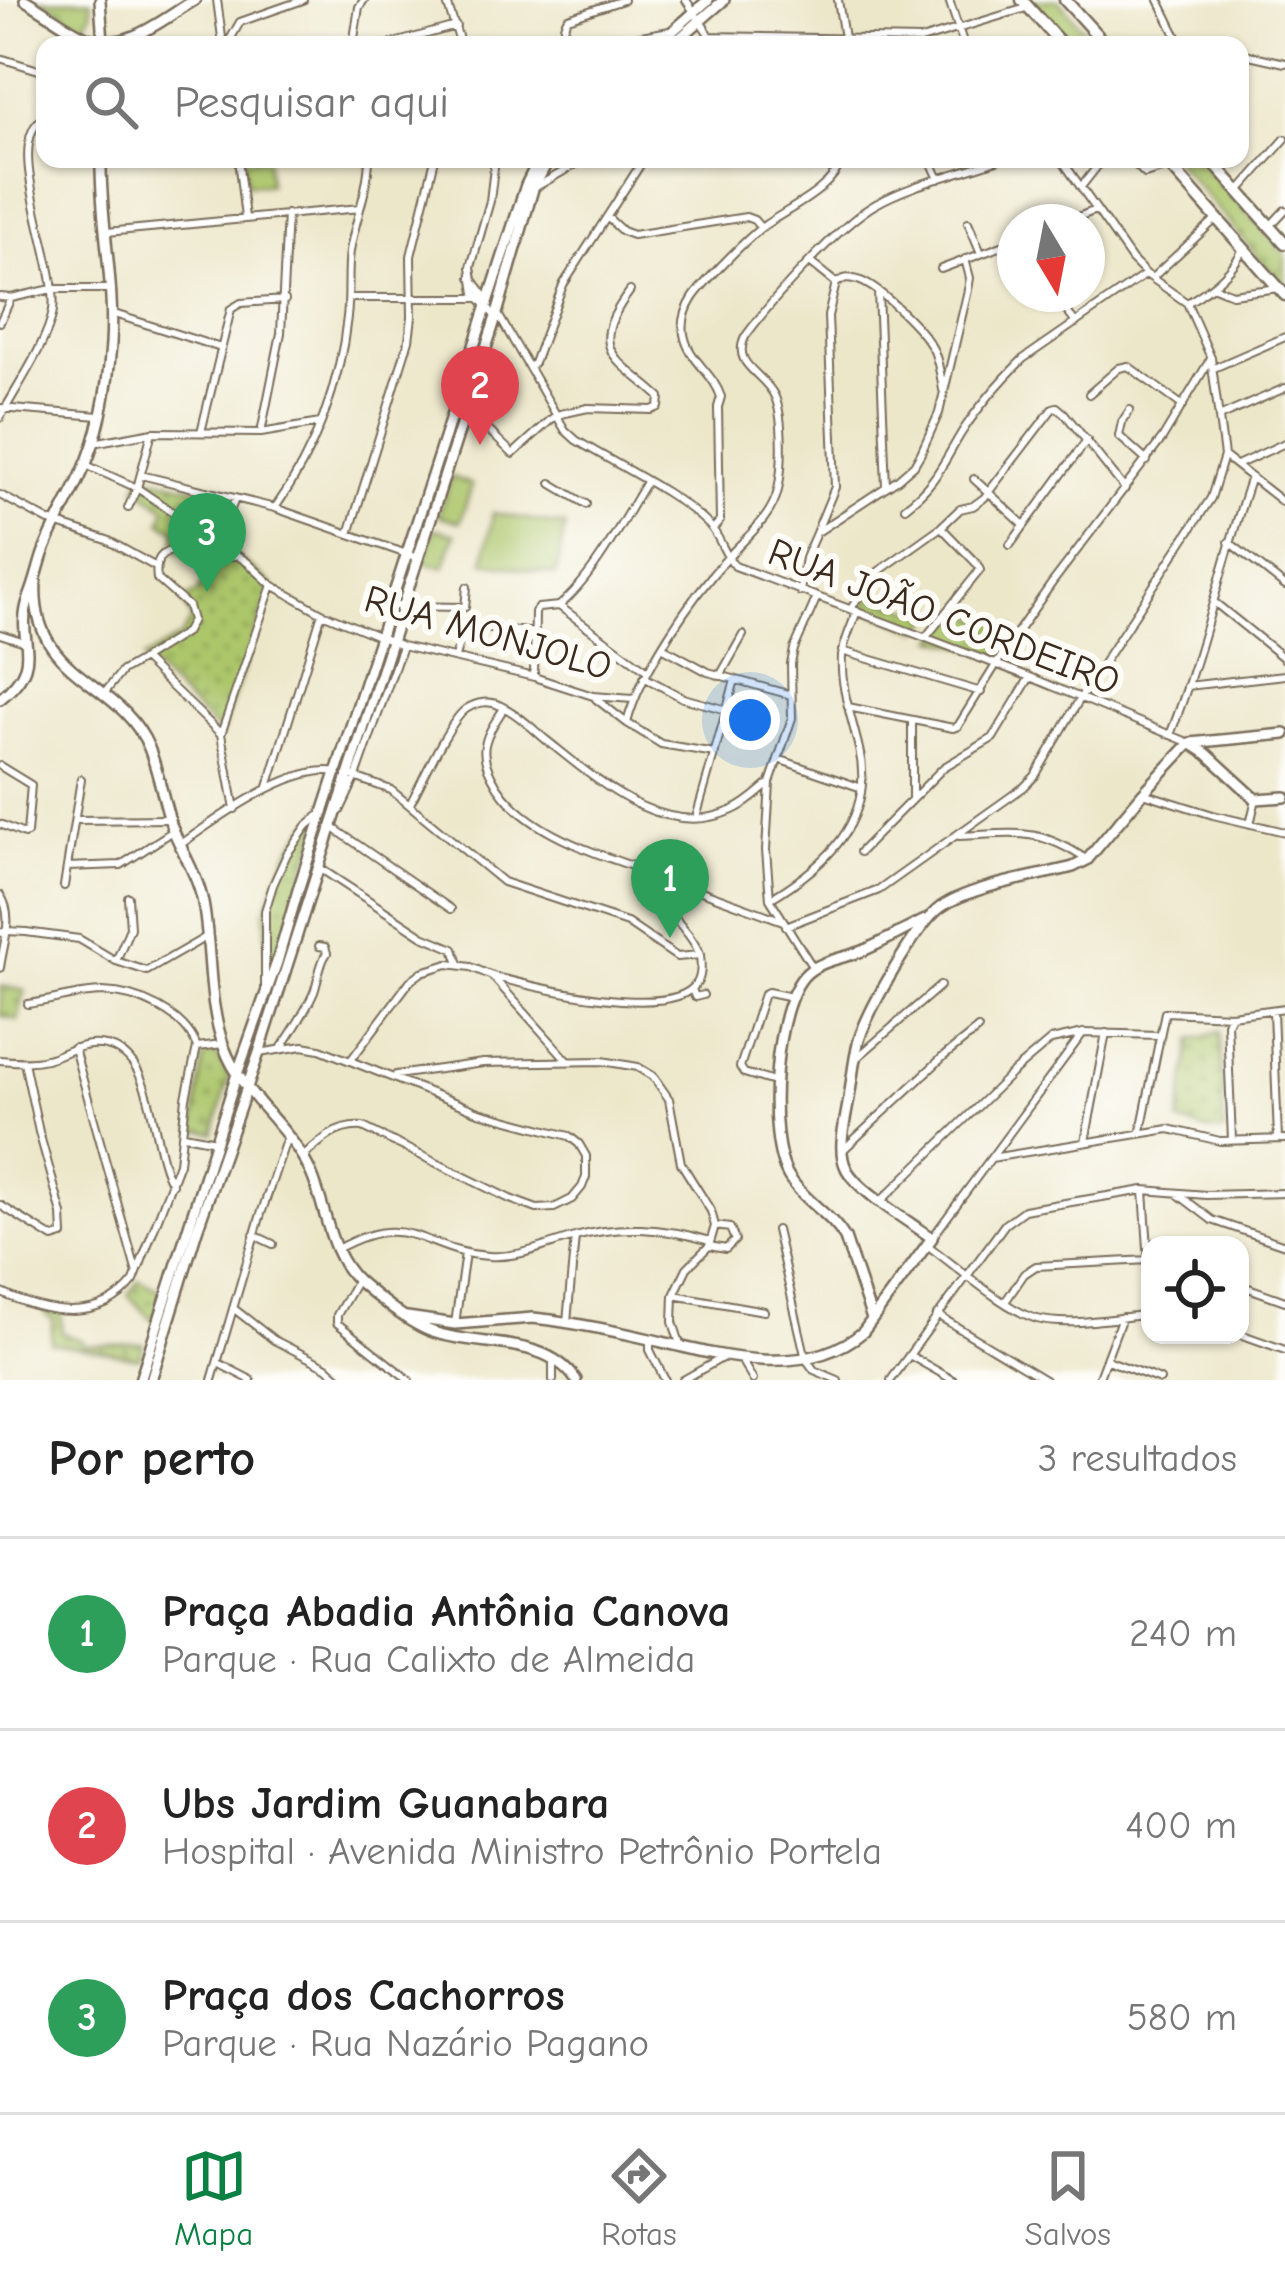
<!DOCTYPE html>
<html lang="pt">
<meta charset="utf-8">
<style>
body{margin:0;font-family:"Comic Neue",sans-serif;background:#f2f2f2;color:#222}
.controls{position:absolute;right:36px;bottom:36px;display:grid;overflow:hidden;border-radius:24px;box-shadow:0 3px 9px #0004}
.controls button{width:108px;height:108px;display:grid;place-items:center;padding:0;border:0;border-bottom:3px solid #e0e0e0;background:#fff;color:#222;font:60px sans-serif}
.compass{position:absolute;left:997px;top:204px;width:108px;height:108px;border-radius:50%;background:#fff;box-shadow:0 3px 9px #0004;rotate:170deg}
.you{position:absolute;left:750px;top:720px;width:42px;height:42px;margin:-30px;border:9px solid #fff;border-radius:50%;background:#1a73e8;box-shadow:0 0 0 18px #1a73e833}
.badge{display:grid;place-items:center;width:78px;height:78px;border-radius:50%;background:#0b8043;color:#fff;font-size:39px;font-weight:700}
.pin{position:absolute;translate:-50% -99px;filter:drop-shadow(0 3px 6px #0008)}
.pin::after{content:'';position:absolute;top:63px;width:42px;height:36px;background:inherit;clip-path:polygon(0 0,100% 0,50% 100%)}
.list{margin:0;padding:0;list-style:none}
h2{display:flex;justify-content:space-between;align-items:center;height:156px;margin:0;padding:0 48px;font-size:51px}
h2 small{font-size:39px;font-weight:400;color:#767676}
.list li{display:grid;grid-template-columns:78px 1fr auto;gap:36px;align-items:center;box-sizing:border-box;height:192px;padding:0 48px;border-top:3px solid #e0e0e0}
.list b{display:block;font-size:45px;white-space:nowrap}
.list p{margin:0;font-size:39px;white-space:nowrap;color:#767676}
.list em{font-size:39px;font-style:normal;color:#767676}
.icon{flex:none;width:66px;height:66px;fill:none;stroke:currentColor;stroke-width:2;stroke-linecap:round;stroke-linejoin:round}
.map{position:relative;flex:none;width:1285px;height:1380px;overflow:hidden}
.search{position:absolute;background:#fff;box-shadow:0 3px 9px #0004;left:36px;right:36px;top:36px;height:132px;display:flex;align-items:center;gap:30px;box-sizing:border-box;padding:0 42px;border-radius:24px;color:#767676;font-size:45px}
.sheet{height:732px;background:#fff}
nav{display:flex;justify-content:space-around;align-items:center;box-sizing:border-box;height:168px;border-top:3px solid #e0e0e0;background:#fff;font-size:33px;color:#767676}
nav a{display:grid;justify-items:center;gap:6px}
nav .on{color:#0b8043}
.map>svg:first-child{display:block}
</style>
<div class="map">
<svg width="1285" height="1380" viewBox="0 0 1285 1380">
<defs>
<pattern id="grass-dots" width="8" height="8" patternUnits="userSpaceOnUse" patternTransform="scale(3)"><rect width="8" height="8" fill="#acc66b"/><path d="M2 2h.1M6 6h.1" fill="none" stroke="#8da157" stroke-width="1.8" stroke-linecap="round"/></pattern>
<pattern id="cemetery-stones" width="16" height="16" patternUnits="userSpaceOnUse" patternTransform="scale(3)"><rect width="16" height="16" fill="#acc66b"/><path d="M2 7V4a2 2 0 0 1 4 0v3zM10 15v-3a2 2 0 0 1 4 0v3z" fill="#8da157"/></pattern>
</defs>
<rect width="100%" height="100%" fill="#fdfcf7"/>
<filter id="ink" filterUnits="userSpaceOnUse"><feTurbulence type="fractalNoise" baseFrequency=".00833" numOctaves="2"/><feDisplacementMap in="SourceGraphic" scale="24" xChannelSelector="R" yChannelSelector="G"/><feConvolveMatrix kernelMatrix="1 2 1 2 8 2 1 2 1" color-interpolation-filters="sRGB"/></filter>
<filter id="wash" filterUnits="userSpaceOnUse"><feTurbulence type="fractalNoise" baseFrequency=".004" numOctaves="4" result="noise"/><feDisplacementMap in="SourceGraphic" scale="48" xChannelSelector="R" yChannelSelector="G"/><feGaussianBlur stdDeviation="2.7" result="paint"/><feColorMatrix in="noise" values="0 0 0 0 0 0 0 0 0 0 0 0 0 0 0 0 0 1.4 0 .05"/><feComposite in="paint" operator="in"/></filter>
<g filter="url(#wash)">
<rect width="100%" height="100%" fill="#ede7ca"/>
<path fill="url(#grass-dots)" stroke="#747844" stroke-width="3" d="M1030 0H1059L1097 45H1071Z
M1174 159H1200L1285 253V288Z
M141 475 236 497 230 507 224 546 272 585 221 734 143 659 180 637 192 620 183 601 198 592 218 557 175 550 176 530 161 522 166 508 137 488Z
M868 597 934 616 920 630 864 609Z
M960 612 1015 628 998 655 936 639Z
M323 812 277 962 267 954 265 911 287 854 307 826Z
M1 986 25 991 18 1020 0 1015Z
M1220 1032 1224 1132H1223L1204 1130 1179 1122 1192 1040Z
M217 1054 229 1078 214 1133 194 1130 204 1056Z
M139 1280 162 1291 154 1321 128 1295Z
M43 1309 61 1310 62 1333 83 1341V1345C104 1346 124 1344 144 1344L140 1358 51 1343 52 1318 46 1315Z"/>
<path fill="url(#cemetery-stones)" stroke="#747844" stroke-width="3" d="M40 0H91C92 11 92 18 82 24Z"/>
<path fill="#acc66b" stroke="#747844" stroke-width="3" d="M244 159H267L269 184 247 185Z
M452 477 472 485 460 522 438 515Z
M493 513 565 526 556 575 484 562Z
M435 529 455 534 444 568 424 562Z"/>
</g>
<g filter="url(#ink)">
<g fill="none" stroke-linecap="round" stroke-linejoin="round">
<g stroke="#796c5a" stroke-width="10">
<path id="street" d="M217 0 223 45
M446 0 461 45
M686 0 716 45
M838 0 844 38
M949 0 964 45
M1159 0 1178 39 1201 45
M711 36 921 40 1026 8
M58 45V43
M227 45 240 22 303 0
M353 45 359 7 364 0
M387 45 456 26
M579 45C566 41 559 30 568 18L623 0
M589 45 670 31
M1240 53 1285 63
M0 58 45 72
M238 159 245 218
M495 159 490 201 471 267 475 293 496 317
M930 159 939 179
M1130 159 1145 174 1171 166
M536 187 585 159
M1081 187 1103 159
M1240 190 1285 139
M607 217 622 231 633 235 746 217 754 220 760 227
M968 222 981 253
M1065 222 1096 210
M1270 226 1285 210
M107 232 360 208
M811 263 836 283
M941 269 1015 241
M471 277 488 300
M1152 278 1217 218
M1212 286 1232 294 1279 288
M878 292 886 486
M1053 294 1076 323
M0 297 11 298 52 289H109
M349 298H477
M1187 303C1209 290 1234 272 1243 248
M111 313 221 348
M499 316 565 430 576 440C618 466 674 491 709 525 721 537 723 554 735 566L1030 677 1190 743
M0 322 11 298
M529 367 534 363 563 285 644 159
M1214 368 1285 337
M1089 394 1119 368 1128 366 1183 406
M0 408 99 416
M1130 410 1122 422 1119 436 1147 461
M464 415 482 424 513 454 556 415 588 408 652 410 659 407 660 397C619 359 584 352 630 291
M1219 417 1285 388
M0 418C15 390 49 340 53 310 60 263 0 140 45 117
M201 432 231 309 241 303 285 300
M261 433 281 333 287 214
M93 443 153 432 261 433 320 423
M1224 456 1285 504
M86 465 137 488 247 562 272 585 322 613 402 646 534 677 593 696 633 699
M1237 465 1285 443
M141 475 275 508 418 558
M974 479 1024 525
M551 483 586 504
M0 495 49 521 107 540 154 566
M905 507C935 485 943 463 962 432 979 406 1001 381 1023 359L1146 274
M128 508 137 488 152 432
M275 508C315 452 340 385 347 317 350 295 347 273 350 251 355 220 368 191 369 159
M713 529 720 521 718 407 721 397C713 372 688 360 684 334 682 321 686 309 693 298 703 283 750 235 765 225 790 208 833 189 842 159
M816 533 835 487 828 316 836 283C844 279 845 277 854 279 877 283 924 331 934 351 939 363 941 377 943 390
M349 534 409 340 412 317 411 256 435 159
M1229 542 1285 586
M1010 545 1087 440
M223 547 224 527 235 499
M234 556C209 560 150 529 157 579L188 606 192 620 186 632 143 659 221 734 235 809
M800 592 805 558 816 533 898 479 914 465 921 453 939 413 968 290 970 278 965 259
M1214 602 1285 659
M390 606 465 607 467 587
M559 606C593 578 623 520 646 482
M851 609 867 582 875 574 941 527 960 509 973 506 984 498 1053 408 1057 407 1065 414 1125 489
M0 634 25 642
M926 637 980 570 977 564 941 527
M662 647 708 672 791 695
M842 651 981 692
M455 658 463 625 536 633
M534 676 535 612 538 608 559 606 648 671
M720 676 743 635
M644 677 683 698 727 710
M1187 686 1285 675
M103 695 122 671 143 659
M596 699 627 723 661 744 715 753
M848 707 953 728 958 726 1009 644 1052 583 1162 439 1211 358
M504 708C498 718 489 729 486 741 482 753 486 766 492 777 522 838 615 858 674 881
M627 723C640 672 692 596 728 557 746 537 772 518 778 490 783 467 784 419 775 397 765 373 731 366 745 337 769 303 841 223 876 204 914 183 959 174 999 159
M221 734 272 585
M1170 735C1203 651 1222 562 1251 477
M778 759 859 787
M0 766 31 785 27 833 24 834 0 824
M349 775 391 790 503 882 627 923 677 957 700 955C687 921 661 923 674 881L783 921
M268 787 322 613
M1143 793 1213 815 1285 832
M912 799V720
M410 804C422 782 449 721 466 709 477 702 490 700 501 706 517 713 532 728 545 739 596 779 663 842 733 810 747 804 758 793 770 783
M340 811 356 777 402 646
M696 818 735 680
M75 820 170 819
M1250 824 1256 799
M332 827 451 909
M959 836C1016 834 1037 826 1087 860
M180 845C216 819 293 763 336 772
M860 852 944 767 993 738 1030 677
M67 867 121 865 173 831
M318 867 423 936 454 949 459 964
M64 886 81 779
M0 895C15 915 3 944 0 968
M770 899C825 866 876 821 859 749 852 718 840 688 842 656 844 641 852 625 857 611
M786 926 879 890 1024 787 1035 776 1081 697 1211 498 1224 456 1211 358 1187 303 1146 274 1132 260 1061 159
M0 933 7 931 26 932 79 939 116 961 147 971 206 937
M116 961 130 928 128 897
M813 968 770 899 766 850 770 783 792 718 791 664 794 649 817 597
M492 976C530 986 672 1022 697 983 702 975 701 964 700 955
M265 988V911L273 885 287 854 307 826 320 815
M692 989 695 997 703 995
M28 1004C53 1001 78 992 103 992 138 993 184 1013 197 1047
M1273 1011 1278 1139
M1231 1015 1227 1023 1232 1140
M197 1047 223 1044
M282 1047C294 1029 306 1011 314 992 319 978 319 964 327 953L325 947 319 946
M74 1048 136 1270
M259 1053 303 1046 320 1049 479 1112 569 1136 579 1144 586 1156V1177L582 1187 572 1199 554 1208 537 1209 510 1199 363 1127C337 1125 321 1140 303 1157
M858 1057 940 986
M0 1060C15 1061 31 1063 46 1059 62 1055 74 1046 90 1045 160 1040 147 1143 172 1184
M351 1060 410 981 422 972 448 964 471 967 492 976 569 1062
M396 1075 483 1063 602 1061 638 1067 653 1076 669 1099 681 1163 711 1211 715 1226 709 1246 687 1268 674 1295 673 1322 681 1347
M774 1082 744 1073 740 1067 764 994 768 992 792 997
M1141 1131 1165 1012 1231 1015 1285 1008
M184 1135 216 1141
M1085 1142 1106 1033
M843 1150 943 1057 978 1029
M991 1158 1169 1129 1220 1141 1285 1139
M1144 1191 1150 1277
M1179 1195 1212 1220 1285 1245
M881 1201 1011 1074 1051 1040 1084 1033 1160 1035
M0 1205 53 1238 63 1235 62 1214 39 1132 24 1062
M776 1230 806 1359 814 1370 838 1380
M254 1235 273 1244
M932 1238 1083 1033
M927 1245C955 1265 1005 1310 1037 1319 1068 1327 1118 1318 1150 1314
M709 1246 726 1249 735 1240 730 1228 715 1226
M337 1249C411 1208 421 1252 489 1256 519 1258 543 1246 571 1238 619 1224 663 1227 710 1241
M357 1280 337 1315V1323L409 1380
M1240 1285 1285 1301
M0 1292C44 1313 100 1325 134 1281L179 1163 186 1098 197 1047
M674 1295 764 1311
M1005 1302 1024 1274 1036 1266 1149 1260
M233 1308 274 1340 327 1367 342 1380
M937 1315 1045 1380
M567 1322 575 1237
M455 1324 465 1253
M1240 1334 1285 1350
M650 1339V1350L665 1380
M909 1355 953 1380
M740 1358 753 1380
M1107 1360 1160 1380
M218 1363 251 1380
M212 1380 260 1217 287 1137
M553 1380V1360
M683 1380 722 1358
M891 1380 1005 1224 1024 1210 1035 1208 1144 1190 1206 1195 1285 1193
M1098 1380 1122 1317"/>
</g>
<g stroke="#796c5a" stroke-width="14">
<path id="secondary" d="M25 0C45 11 71 32 91 39 129 51 165 17 195 0
M100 0 103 42
M657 45 708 0
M672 45 724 0
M36 582C30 679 120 678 149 748 159 773 163 801 172 827 182 852 198 876 203 903 212 951 207 1000 224 1047 243 1098 289 1124 311 1173 327 1209 328 1253 358 1281 376 1297 410 1324 433 1332 478 1348 546 1335 576 1380
M0 699C49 660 13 641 29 598 35 584 38 569 43 554 53 526 71 499 83 471 100 433 108 386 111 344 115 282 100 221 101 159
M1190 743 1207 754 1256 799 1285 797
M407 1317 455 1324 533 1318 551 1320C585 1325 620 1332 654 1340 719 1356 806 1380 863 1332L932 1238C911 1223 856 1190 846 1168 837 1150 845 1122 848 1104 852 1083 853 1061 859 1040 868 1010 917 924 941 907 970 886 1036 877 1073 867L1087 860 1143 793 1190 743 1285 734
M872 1319 845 1238C831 1214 804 1201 789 1177 765 1140 773 1003 807 973 823 959 848 958 867 949 887 940 906 929 925 920
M140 1380 236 1077 277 962 298 890 526 185 539 159
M151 1380 197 1230 259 1053 391 642 496 317 533 189 549 159"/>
</g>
<g stroke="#796c5a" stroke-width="15">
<path id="primary" d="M1022 0 1062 45
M1065 0 1106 45
M1164 159 1285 295
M1210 159 1285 243"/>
</g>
<use href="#street" stroke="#fff" stroke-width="6"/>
<use href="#secondary" stroke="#fff" stroke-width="9"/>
<use href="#primary" stroke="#fff" stroke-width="10"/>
</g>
</g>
<g text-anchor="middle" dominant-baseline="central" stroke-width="12" stroke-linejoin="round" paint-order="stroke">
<g font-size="39" fill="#3b2a1e" stroke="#fdfcf7">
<text transform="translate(944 617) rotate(21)">RUA JOÃO CORDEIRO</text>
<text transform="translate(488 633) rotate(16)">RUA MONJOLO</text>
</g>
</g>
</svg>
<div class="controls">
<button><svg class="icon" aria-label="locate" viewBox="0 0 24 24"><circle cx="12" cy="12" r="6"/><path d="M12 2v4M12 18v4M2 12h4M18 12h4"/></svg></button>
</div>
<svg class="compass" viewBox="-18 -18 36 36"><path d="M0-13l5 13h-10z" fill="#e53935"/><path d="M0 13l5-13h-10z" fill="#767676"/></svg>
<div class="you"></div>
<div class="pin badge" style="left:670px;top:938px;background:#2e9e5b">1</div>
<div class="pin badge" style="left:480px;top:445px;background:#e0444e">2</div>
<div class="pin badge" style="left:207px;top:592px;background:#2e9e5b">3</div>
<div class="search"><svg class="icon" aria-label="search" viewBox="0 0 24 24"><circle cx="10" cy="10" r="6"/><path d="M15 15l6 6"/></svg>Pesquisar aqui</div>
</div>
<section class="sheet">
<h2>Por perto<small>3 resultados</small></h2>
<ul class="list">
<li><span class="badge" style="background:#2e9e5b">1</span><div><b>Praça Abadia Antônia Canova</b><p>Parque · Rua Calixto de Almeida</p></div><em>240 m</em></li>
<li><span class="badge" style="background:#e0444e">2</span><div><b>Ubs Jardim Guanabara</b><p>Hospital · Avenida Ministro Petrônio Portela</p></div><em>400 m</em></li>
<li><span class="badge" style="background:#2e9e5b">3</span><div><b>Praça dos Cachorros</b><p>Parque · Rua Nazário Pagano</p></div><em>580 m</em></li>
</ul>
</section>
<nav>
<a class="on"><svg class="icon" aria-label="map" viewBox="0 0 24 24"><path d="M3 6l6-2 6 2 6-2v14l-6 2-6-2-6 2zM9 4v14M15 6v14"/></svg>Mapa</a>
<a><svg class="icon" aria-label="directions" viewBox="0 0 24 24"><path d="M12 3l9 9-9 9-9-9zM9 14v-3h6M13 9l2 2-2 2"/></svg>Rotas</a>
<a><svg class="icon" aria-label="saved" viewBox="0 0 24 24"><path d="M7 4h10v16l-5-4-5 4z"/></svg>Salvos</a>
</nav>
